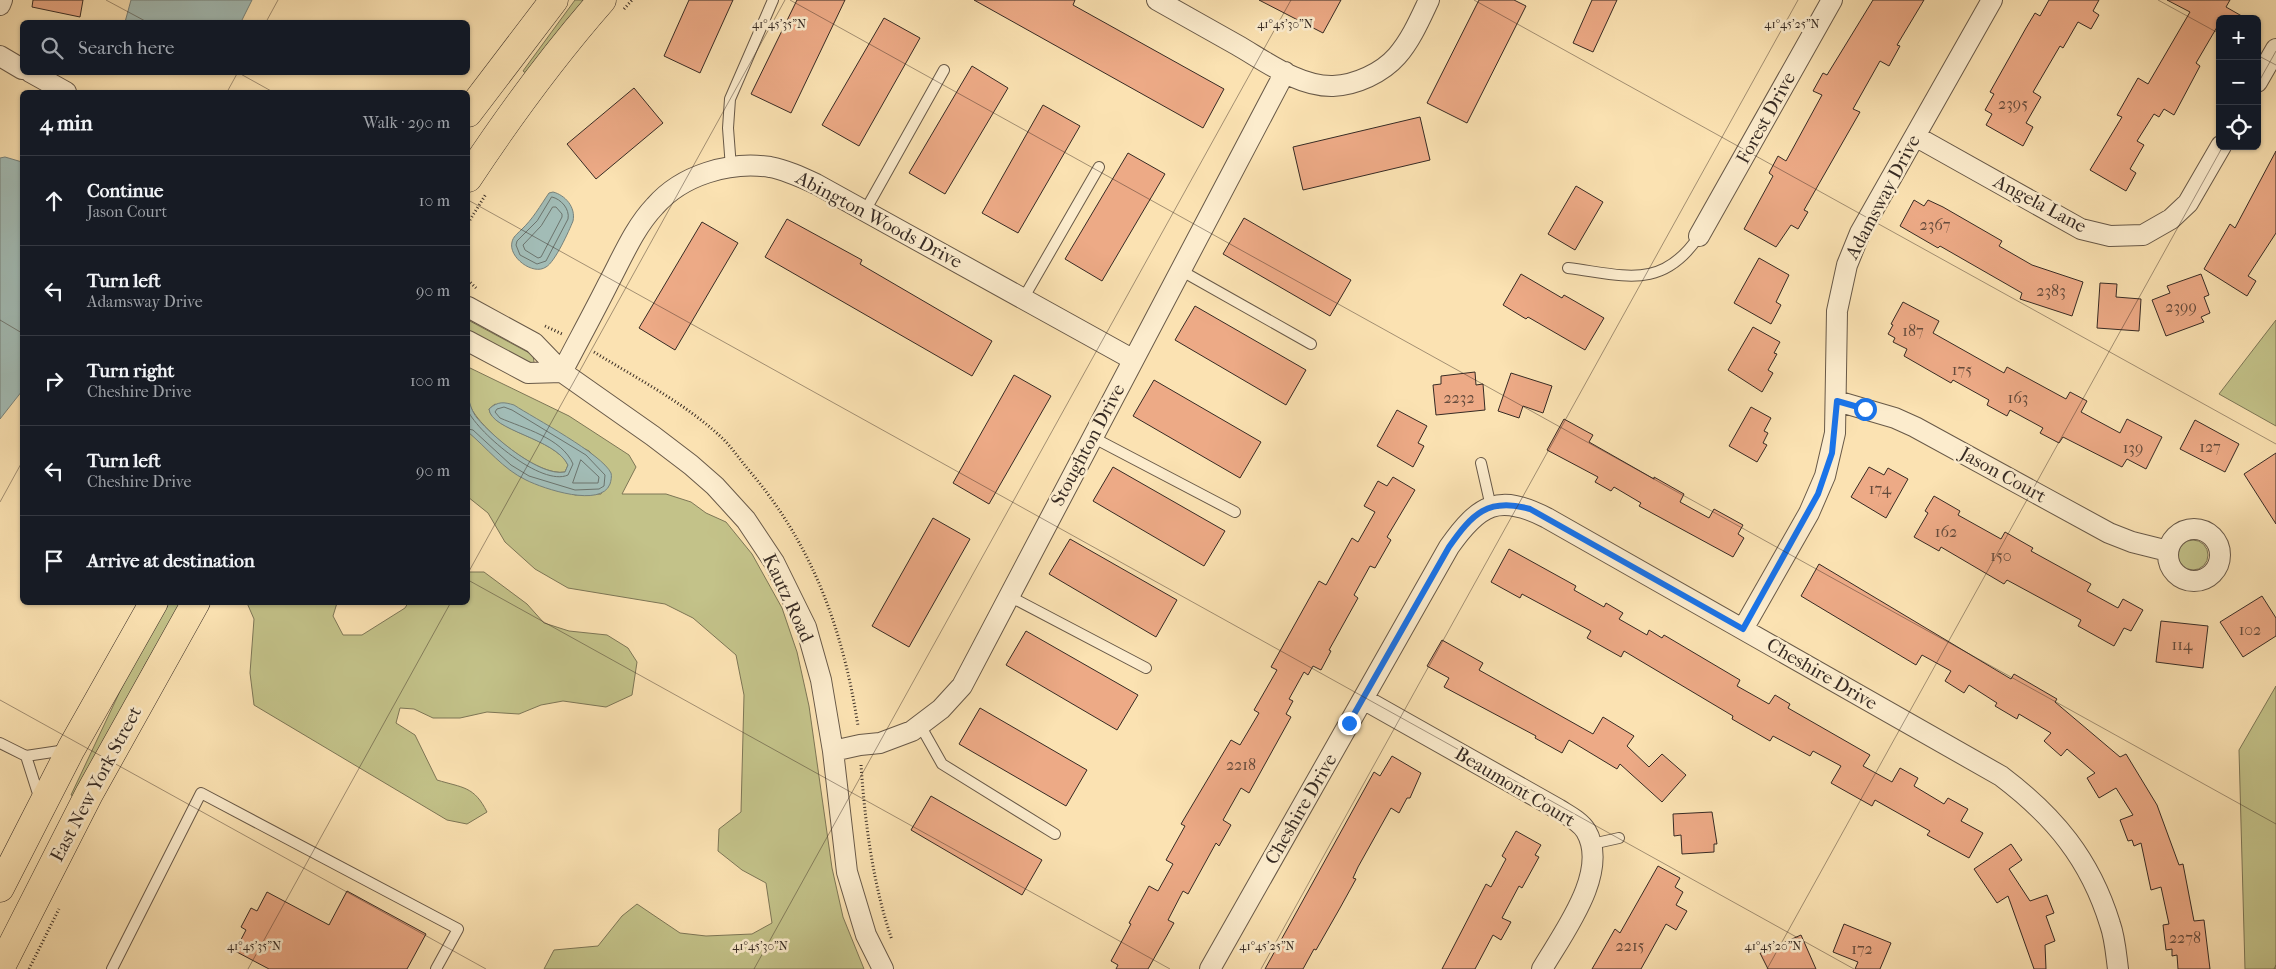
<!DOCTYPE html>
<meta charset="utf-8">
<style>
body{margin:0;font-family:"IM FELL French Canon",serif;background:#20242c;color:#f1f3f6}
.controls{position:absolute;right:15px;top:15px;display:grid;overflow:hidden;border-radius:8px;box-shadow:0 1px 4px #0004}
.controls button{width:45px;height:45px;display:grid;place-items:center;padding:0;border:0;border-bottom:1px solid #363941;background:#171b24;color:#f1f3f6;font:25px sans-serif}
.stop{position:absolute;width:15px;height:15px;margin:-11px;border:4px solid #1a73e8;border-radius:50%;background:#fff}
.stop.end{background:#1a73e8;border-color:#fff;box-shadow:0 1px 5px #0008}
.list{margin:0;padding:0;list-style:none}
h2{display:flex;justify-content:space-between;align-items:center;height:65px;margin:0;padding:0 20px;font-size:21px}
h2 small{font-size:16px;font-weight:400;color:#9ea1a6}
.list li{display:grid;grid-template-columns:32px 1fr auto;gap:15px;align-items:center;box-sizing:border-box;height:90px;padding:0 20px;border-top:1px solid #363941}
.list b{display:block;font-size:19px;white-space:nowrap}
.list p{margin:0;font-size:16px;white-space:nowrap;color:#9ea1a6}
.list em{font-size:16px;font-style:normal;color:#9ea1a6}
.icon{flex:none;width:28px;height:28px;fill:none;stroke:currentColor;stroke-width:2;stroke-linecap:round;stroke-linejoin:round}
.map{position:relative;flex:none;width:2276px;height:969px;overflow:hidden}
.search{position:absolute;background:#171b24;box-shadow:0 1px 4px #0004;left:20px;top:20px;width:450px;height:55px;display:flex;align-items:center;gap:12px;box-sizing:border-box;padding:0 18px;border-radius:8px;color:#9ea1a6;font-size:19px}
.panel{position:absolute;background:#171b24;box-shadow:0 1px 4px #0004;left:20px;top:90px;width:450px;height:515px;border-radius:8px}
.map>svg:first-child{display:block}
</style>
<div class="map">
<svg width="2276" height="969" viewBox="0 0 2276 969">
<rect width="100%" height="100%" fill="#fbe2b2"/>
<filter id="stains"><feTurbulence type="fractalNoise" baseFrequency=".004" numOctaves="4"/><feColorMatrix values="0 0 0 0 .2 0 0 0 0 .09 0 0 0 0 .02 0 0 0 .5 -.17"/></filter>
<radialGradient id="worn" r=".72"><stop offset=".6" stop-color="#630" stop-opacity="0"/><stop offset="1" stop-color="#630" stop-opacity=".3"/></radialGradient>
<path fill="#c3c289" stroke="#7d7656" d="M575 0H586L527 74 523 71Z
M468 320 533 355 534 362 529 367 468 335Z
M2276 320V426L2219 394Z
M468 367 569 416 629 455 636 467 622 494H666L691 502 706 513 726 522 752 554 782 608 797 652 809 706 832 868 843 917 864 969H544L554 950 598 946 622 916 637 904 680 933 706 936 752 934 772 923 766 883 742 870 718 851 719 829 741 812 744 695 736 655 693 618 665 604 568 588 535 569 505 542 488 513 468 497V432L575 495 601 494 610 473 589 451 495 404 489 409C492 431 555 438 568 465L565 472C538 477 481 430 470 406 465 394 468 380 468 367Z
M2178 555a15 15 0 1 1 30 0a15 15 0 1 1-30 0Z
M468 572H484L527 604 544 623 569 631 607 635 628 648 637 662 632 695 606 707 563 701 541 705 519 714 487 712 460 718H433L414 709 400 708 396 723 415 735 437 780C463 788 474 786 487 812L467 824 447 820 254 705 250 673 254 619 247 603H337L333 616 343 635H362L405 608 408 603 468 602Z
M168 603H181L146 663 75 797 71 795 131 668Z
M2276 686V969H2245L2239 750Z"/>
<path fill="#a2bcb6" stroke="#77827c" d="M131 0H252L241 22H125Z
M5 157 22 162V391L0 419V158Z
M553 192C565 195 576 207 573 221 569 231 555 262 546 267 533 276 508 257 512 242 513 237 517 234 521 230 533 219 540 206 549 193Z
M468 397C470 404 472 412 477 418 493 437 540 477 565 472L568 465C555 438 491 431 489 409 498 401 504 402 514 405 534 418 602 454 611 473 612 476 611 481 610 484 601 508 544 489 526 480 503 469 487 448 468 432Z"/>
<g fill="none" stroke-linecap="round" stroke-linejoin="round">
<path stroke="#6c746d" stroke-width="1" d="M552 197C561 199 570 209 568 219L546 261 537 264 520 255 516 245 517 241 537 221Z
M553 207H556L562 214V217L541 257 538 258 525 250 523 245 541 226Z
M468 411C479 434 542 487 568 475L573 464C562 438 523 428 500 418L495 412 497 409 504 407 512 410 586 455 605 475 604 486 599 489 575 490 529 476 511 465 473 430 468 429
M581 460 599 477 598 483H573Z"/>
</g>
<path fill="#edaa86" stroke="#372b24" d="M33 0H83L80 17 32 7Z
M689 0H733L700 73 664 56Z
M797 0H845L791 113 751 94Z
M974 0H1075L1073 5 1224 89 1203 128Z
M1259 0H1341L1323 33Z
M1479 0H1514L1526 6 1467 123 1427 103Z
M1592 0H1617L1593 52 1573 43Z
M1873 0H1924L1897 45 1900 46 1889 66 1880 61 1853 109 1860 112 1804 210 1808 212 1798 229 1791 225 1776 247 1744 229 1773 176 1769 173 1778 156 1786 161 1822 95 1813 91 1823 73 1827 75Z
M2049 0H2099L2093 11 2099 15 2091 29 2078 22 2063 48 2060 46 2033 92 2041 97 2026 123 2033 127 2023 146 1986 125 1992 114 1985 110 1994 94 1990 92 2026 28 2035 13 2040 16Z
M2167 0H2230L2226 7 2247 19H2220V22L2196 63 2200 66 2174 115 2164 109 2159 117 2154 114 2137 141 2144 145 2130 169 2136 173 2126 191 2090 170 2122 117 2117 115 2138 78 2148 84 2190 12Z
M884 18 920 38 859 146 822 125Z
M972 66 1008 88 945 194 909 173Z
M634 88 663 123 596 179 567 144Z
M1043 105 1080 126 1018 233 982 213Z
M1420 117 1430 160 1303 190 1293 147Z
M2276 151V233L2248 276 2256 281 2247 296 2204 269 2230 224 2235 228Z
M1128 153 1165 174 1102 281 1065 259Z
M1576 186 1603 202 1575 250 1548 234Z
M1914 200 1924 206 1928 200 1943 207 2002 241 1999 246 2032 265 2083 282 2072 316 2020 299 2022 293 1940 246 1938 248 1900 226Z
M1244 218 1351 280 1330 316 1223 254Z
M787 219 862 260 860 264 992 341 972 376 765 257Z
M702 222 738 243 675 350 639 328Z
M1759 258 1789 275 1776 302 1781 305 1771 324 1734 303Z
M1521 274 1562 298 1564 295 1604 318 1585 350 1528 317 1526 319 1503 305Z
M2201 274 2209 295 2204 297 2210 313 2201 317 2204 322 2166 336 2152 300 2170 293 2167 286Z
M2100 283 2117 284 2116 297 2141 299 2139 331 2097 328Z
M1903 302 1939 321 1933 333 2004 373 2007 367 2066 399 2070 392 2087 401 2081 412 2120 433 2127 419 2162 437 2146 469 2127 459 2122 467 2063 437 2059 443 2040 433 2043 428 2010 410 2007 416 1987 405 1989 400 1953 380 1951 383 1904 356 1907 349 1893 342 1895 338 1888 334 1893 325 1891 324Z
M1195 306 1306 370 1286 405 1175 340Z
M1753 327 1780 342 1774 353 1777 354 1768 370 1773 373 1762 392 1728 370Z
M1475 372 1476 385 1483 384 1485 410 1436 415 1433 385 1441 384V376Z
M1511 373 1552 386 1543 413 1523 406 1519 418 1498 411Z
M1014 375 1051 396 989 504 953 483Z
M1154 380 1261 442 1240 478 1133 416Z
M1751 407 1771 418 1764 431 1768 433 1763 443 1767 445 1757 462 1729 446Z
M1397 410 1427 426 1418 443 1424 446 1413 467 1377 446Z
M1564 419 1593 435 1589 442 1654 479V477L1684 494 1680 502 1709 518 1714 509 1743 525 1738 534 1744 538 1733 557 1639 506 1641 503 1614 487 1611 491 1595 482 1598 477 1547 450Z
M2195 420 2239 444 2225 472 2180 449Z
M2276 453V524L2244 474Z
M1113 467 1225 531 1204 566 1093 501Z
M1869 467 1884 475 1888 468 1908 479 1886 518 1851 497Z
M1393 477 1415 490 1387 537 1391 540 1375 568 1370 566 1354 595 1358 598 1329 650 1331 651 1321 670 1313 666 1308 675 1304 672 1289 699 1293 701 1286 714 1291 717 1249 793 1241 788 1223 820 1231 825 1219 846 1216 843 1188 894 1183 891 1168 920 1174 923 1148 969H1116L1118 965 1111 961 1131 924 1129 923 1149 886 1158 891 1173 864 1166 860 1185 826 1181 824 1231 740 1240 745 1259 713 1254 710 1277 670 1271 667 1319 581 1326 585 1352 538 1358 542 1375 512 1364 506 1378 481 1387 486Z
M1934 496 1960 511 1958 515 2001 539 2005 532 2033 548 2031 551 2091 584 2087 591 2118 608 2123 599 2143 610 2131 631 2124 628 2114 646 2078 626 2081 620 2007 580 2004 584 1941 547 1939 551 1914 537 1928 513 1925 511Z
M933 518 970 539 909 647 872 626Z
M1070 539 1177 600 1156 637 1049 574Z
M1509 549 1576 586 1574 590 1604 607 1606 603 1623 613 1619 619 1647 635 1649 630 1662 638 1664 635 1740 680 1737 686 1769 704 1775 695 1790 704 1788 708 1870 755 1863 766 1892 782 1900 768 1918 778 1914 786 1944 804 1948 798 1968 809 1961 821 1983 833 1969 858 1927 835 1930 831 1875 800 1872 806 1831 783 1841 766 1813 751 1810 756 1773 736 1770 741 1732 719 1733 716 1624 651 1621 657 1587 638 1591 631 1522 594 1520 598 1491 582Z
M1819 564 2011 679 2014 674 2057 699 2055 702 2120 757 2126 754 2157 805 2179 865 2183 864 2194 921 2204 920 2210 969H2178L2177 955 2172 956V949L2166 950 2163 925 2169 924 2161 887 2151 890 2141 843 2134 846 2132 840 2128 841 2120 820 2133 815 2116 788 2099 798 2087 778 2095 773 2067 749 2061 756 2044 741 2051 733 2019 714 2017 719 1995 706 1997 703 1969 685 1964 693 1945 681 1951 671 1922 655 1916 665 1801 596Z
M2262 596 2276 618V636L2243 657 2220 622Z
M2161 621 2208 626 2203 668 2156 662Z
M1026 631 1138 695 1117 730 1006 665Z
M1442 640 1483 663 1479 670 1593 734 1603 717 1634 736 1627 746 1649 767 1662 754 1686 775 1662 802 1620 764 1617 769 1569 740 1562 753 1535 738 1536 736 1444 687 1449 678 1427 666Z
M980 708 1087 770 1066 806 959 744Z
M1392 756 1421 773 1410 798H1407L1399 813 1391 808 1358 867 1353 878 1356 879 1340 908 1316 950 1314 949 1303 969H1265L1374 772 1380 776Z
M931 796 1042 860 1022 895 911 830Z
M1712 812 1717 844H1714V852L1682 854 1681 835 1674 836 1673 814Z
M1516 831 1541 845 1535 855 1539 857 1522 888 1519 886 1502 918 1511 922 1501 940 1493 935 1475 969H1442L1486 884 1491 887 1506 859 1502 856Z
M2011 844 2022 860 2009 869 2030 901 2047 895 2054 913 2046 916 2055 941 2045 945 2046 969H2034L2008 896 1997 903 1974 869Z
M1658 866 1680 878 1675 887 1683 892 1676 905 1687 911 1676 930 1666 924 1641 969H1592L1615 929 1620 933Z
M347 891 426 934 407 969H269L235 951 246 930 241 927 251 908 257 911 267 892 329 925Z
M1844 924 1891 943 1880 969H1855L1858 962 1833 952Z
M1801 935 1816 969H1768L1760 953Z"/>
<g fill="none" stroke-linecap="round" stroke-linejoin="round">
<g stroke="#685948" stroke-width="12">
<path id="service" d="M731 168 728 128 730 99 773 0
M865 211 944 70
M1568 268C1624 275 1662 291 1699 236
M1180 270 1311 344
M1023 299 1099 167
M1092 437 1235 512
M1481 463 1491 507
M1009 596 1146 668
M920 725 942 764 1055 834
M0 743 26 756 66 750
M26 756 40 800
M1592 844 1619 838
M112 969 201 793 458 929 436 969"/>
</g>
<g stroke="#685948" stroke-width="22">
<path id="minor" d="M1157 0C1184 15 1210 30 1237 45 1265 61 1299 87 1333 86 1356 85 1382 73 1397 56 1411 40 1420 19 1429 0
M0 5 2 0
M0 56 22 69
M30 72 66 92
M2257 82 2276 49
M1915 136 2081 229 2110 236 2143 235 2171 219 2188 203 2221 146
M1699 236 1832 0
M468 307 534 343 562 372 653 436 691 465 715 486 746 520 774 562 806 627 821 680 833 751 847 872 866 935 883 969
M468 341 528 373 562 372
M562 372C577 343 593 314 608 284 622 258 634 228 655 206 682 175 729 161 770 167 786 170 801 177 816 184L1132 359
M1837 401 1895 418 1915 427 2109 533 2132 542 2168 551
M2168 555a26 26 0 1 1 52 0a26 26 0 1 1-52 0Z
M1743 629 1809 513 1825 476 1835 433 1837 311 1847 265 1860 233 1992 0
M1363 699 1558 809C1567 815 1580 821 1586 831 1610 872 1563 933 1542 969
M833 751 860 745 880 743 912 731 941 709 962 686 1285 72
M1210 969 1449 547C1479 504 1499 493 1547 518L2001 776C2054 816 2090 859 2110 924 2115 938 2116 954 2118 969"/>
</g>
<g stroke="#372b24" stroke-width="29">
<path id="primary" d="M468 113 554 0
M468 178C509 116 553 56 602 0
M0 888 71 749 154 602
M0 969 89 794 196 602"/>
</g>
<path stroke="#372b24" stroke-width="3" stroke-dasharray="1 2.5" stroke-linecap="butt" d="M624 9 632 0
M468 223 486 194
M468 280 476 288
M545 326 562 334
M594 352C636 378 683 402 720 436 730 445 738 457 747 468 812 543 843 629 858 726
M861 765C865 823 873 885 892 940
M29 969 59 909"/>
<use href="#service" stroke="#fceccd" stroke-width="10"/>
<use href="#minor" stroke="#fceccd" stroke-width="20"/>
<use href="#primary" stroke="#fbe2b2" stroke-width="28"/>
</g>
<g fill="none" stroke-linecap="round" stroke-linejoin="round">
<path stroke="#1a73e8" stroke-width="6" d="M1349 723 1449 547C1472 514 1488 497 1530 509L1743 629 1818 494 1832 453 1837 401 1865 409"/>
</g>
<path fill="none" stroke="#372b24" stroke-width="1" stroke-opacity="0.45" d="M106 0 147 22M790 0 2276 824M1474 0 2276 444M2158 0 2220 34M266 22 278 0M2257 55 2276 65M237 72 273 92M2257 85 2276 51M227 92 238 72M468 200 1854 969M0 320 22 333M0 502 22 462M468 573 785 0M468 580 1170 969M0 700 486 969M248 969 451 602M754 969 1291 0M1261 969 1798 0M1767 969 2223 146M2274 969 2276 965"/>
<g text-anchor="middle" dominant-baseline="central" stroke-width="5" stroke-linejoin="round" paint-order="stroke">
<g font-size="16" fill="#644b3c">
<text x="2013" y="103">2395</text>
<text x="1935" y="224">2367</text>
<text x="2051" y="290">2383</text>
<text x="2181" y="306">2399</text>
<text x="1913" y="330">187</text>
<text x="1962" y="369">175</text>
<text x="1459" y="397">2232</text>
<text x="2018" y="397">163</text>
<text x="2210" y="446">127</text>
<text x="2133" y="447">139</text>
<text x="1880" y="488">174</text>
<text x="1946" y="531">162</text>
<text x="2001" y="555">150</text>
<text x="2250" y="629">102</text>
<text x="2182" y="644">114</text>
<text x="1241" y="764">2218</text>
<text x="2185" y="937">2278</text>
<text x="1630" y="945">2215</text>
<text x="1862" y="948">172</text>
</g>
<g font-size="19" fill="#372b24" stroke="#fceccd">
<text transform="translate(1766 118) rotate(-61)">Forest Drive</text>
<text transform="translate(1883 197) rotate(-62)">Adamsway Drive</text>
<text transform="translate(2040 204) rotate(28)">Angela Lane</text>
<text transform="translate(879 220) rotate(28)">Abington Woods Drive</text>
<text transform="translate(1088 445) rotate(-62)">Stoughton Drive</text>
<text transform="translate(2003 475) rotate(29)">Jason Court</text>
<text transform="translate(788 598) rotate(65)">Kautz Road</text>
<text transform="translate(1822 674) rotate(30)">Cheshire Drive</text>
<text transform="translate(96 784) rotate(-62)">East New York Street</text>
<text transform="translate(1515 787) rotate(31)">Beaumont Court</text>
<text transform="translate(1301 809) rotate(-60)">Cheshire Drive</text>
</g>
</g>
<g font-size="12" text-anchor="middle" fill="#372b24" stroke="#fceccd" stroke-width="5" stroke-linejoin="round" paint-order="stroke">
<text x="1285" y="28">41°45'30"N</text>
<text x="1792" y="28">41°45'25"N</text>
<text x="779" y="28">41°45'35"N</text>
<text x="254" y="950">41°45'35"N</text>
<text x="760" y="950">41°45'30"N</text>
<text x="1267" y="950">41°45'25"N</text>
<text x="1773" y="950">41°45'20"N</text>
</g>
<rect width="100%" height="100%" filter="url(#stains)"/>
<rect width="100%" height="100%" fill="url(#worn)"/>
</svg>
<div class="controls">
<button>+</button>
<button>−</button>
<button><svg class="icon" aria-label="locate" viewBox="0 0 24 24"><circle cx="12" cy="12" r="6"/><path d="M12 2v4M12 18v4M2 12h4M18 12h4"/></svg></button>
</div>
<div class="stop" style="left:1865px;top:409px"></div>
<div class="stop end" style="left:1349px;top:723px"></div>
<div class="search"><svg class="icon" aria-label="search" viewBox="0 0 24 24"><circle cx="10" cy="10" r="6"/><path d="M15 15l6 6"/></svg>Search here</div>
<section class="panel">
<h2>4 min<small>Walk · 290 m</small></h2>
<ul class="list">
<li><svg class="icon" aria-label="ahead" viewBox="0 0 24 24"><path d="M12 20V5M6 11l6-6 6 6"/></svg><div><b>Continue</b><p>Jason Court</p></div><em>10 m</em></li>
<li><svg class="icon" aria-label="left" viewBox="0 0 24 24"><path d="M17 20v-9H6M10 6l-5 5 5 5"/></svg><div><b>Turn left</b><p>Adamsway Drive</p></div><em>90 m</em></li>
<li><svg class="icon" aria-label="right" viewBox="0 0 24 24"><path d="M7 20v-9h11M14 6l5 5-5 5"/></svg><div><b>Turn right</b><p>Cheshire Drive</p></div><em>100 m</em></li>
<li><svg class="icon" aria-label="left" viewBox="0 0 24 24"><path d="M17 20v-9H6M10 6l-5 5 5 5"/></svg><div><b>Turn left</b><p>Cheshire Drive</p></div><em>90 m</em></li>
<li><svg class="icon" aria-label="arrive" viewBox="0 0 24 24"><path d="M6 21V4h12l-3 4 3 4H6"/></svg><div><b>Arrive at destination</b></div></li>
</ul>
</section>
</div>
